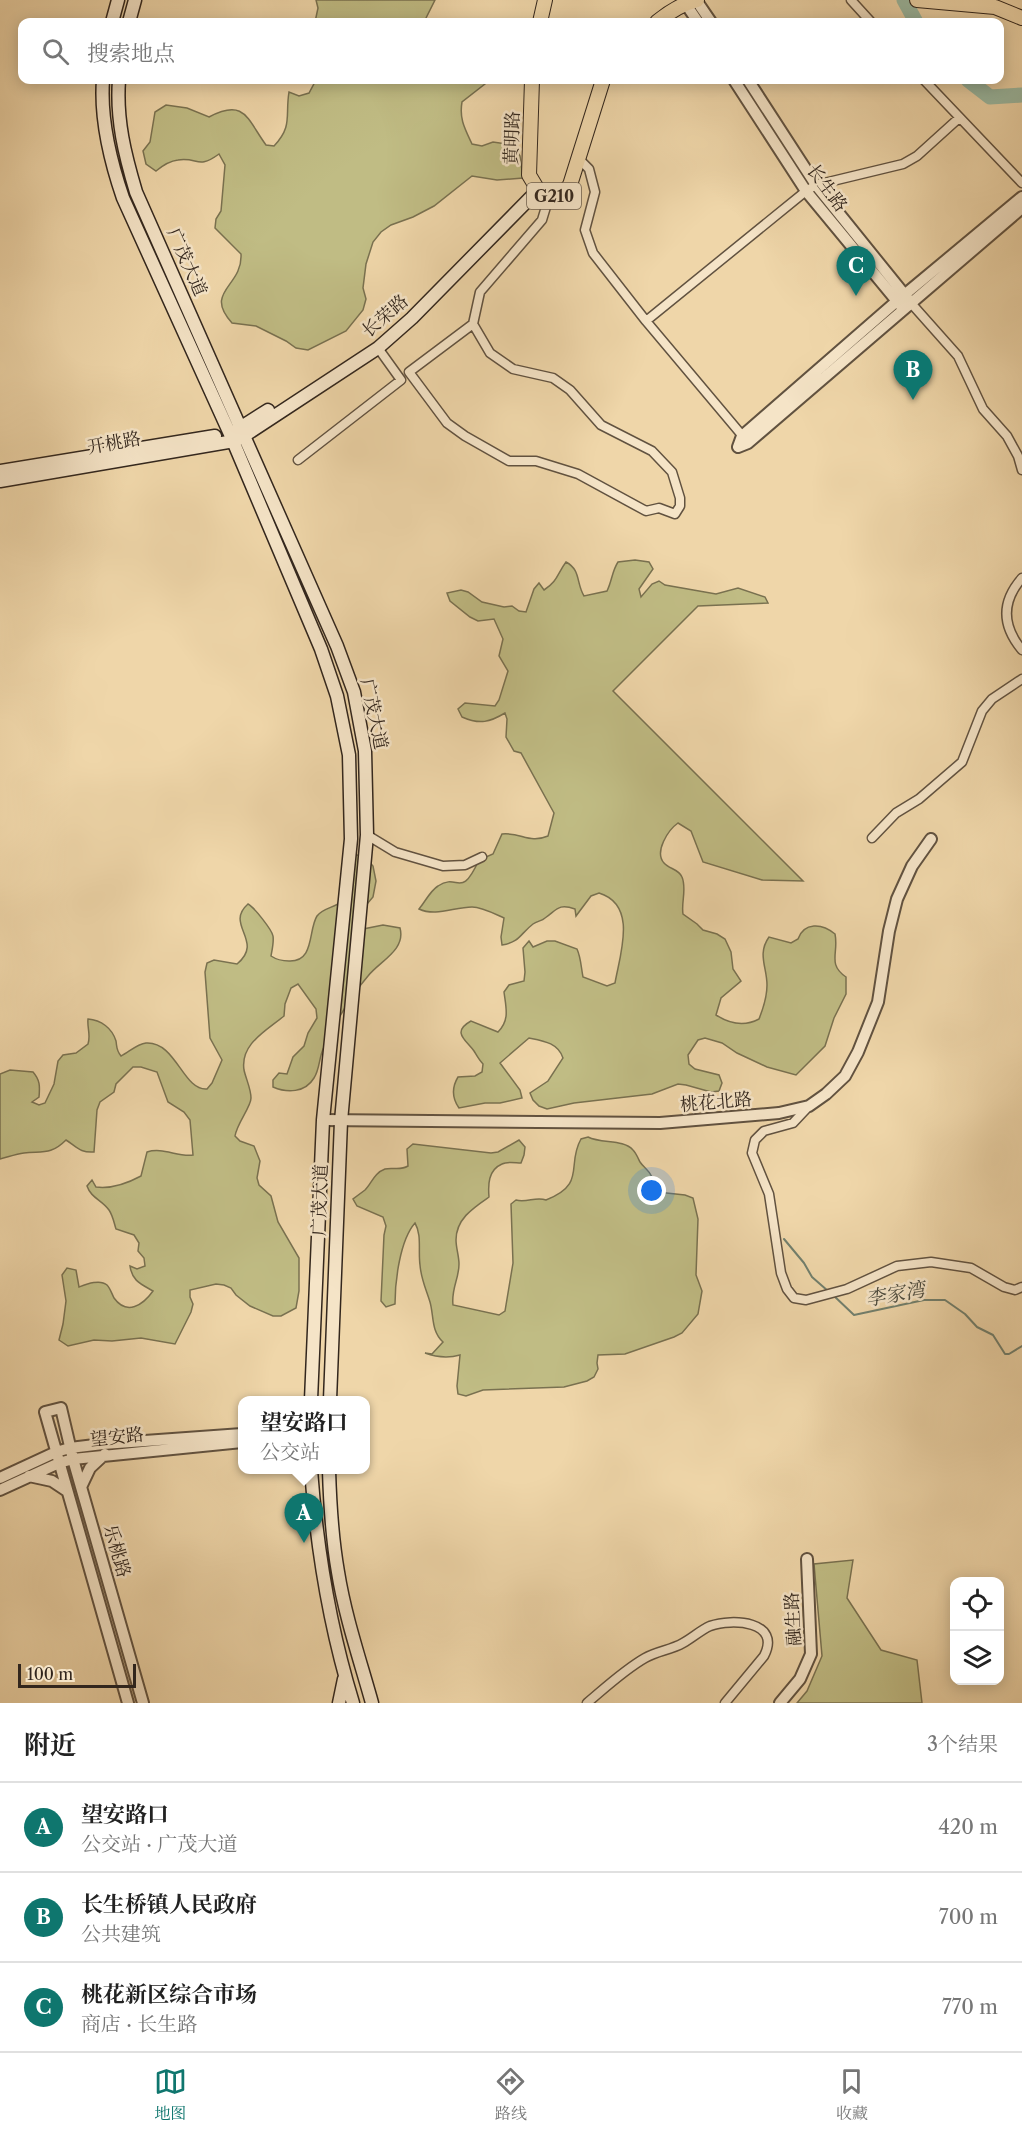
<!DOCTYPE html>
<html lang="zh">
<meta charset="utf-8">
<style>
body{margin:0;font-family:"Libre Caslon Text","Noto Serif SC",serif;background:#f6f6f6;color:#222}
.controls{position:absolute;right:18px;bottom:18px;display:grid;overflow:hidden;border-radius:12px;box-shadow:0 3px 15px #0003}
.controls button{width:54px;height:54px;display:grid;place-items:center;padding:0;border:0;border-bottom:2px solid #e0e0e0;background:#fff;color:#222;font:30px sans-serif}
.scale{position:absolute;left:18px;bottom:15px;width:118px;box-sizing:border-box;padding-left:6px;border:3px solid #32261d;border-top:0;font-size:16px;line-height:21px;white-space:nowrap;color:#32261d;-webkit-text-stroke:4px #f5e4c7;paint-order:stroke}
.you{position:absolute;left:652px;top:1191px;width:21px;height:21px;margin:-15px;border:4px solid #fff;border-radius:50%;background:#1a73e8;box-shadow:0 0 0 9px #1a73e833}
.badge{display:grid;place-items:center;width:39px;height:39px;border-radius:50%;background:#0f766e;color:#fff;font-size:20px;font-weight:700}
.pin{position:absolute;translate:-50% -50px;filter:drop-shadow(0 2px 3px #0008)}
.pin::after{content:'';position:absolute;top:32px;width:21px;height:18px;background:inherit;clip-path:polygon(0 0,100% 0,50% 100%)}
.popup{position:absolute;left:238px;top:1396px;width:132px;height:78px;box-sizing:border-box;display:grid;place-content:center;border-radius:12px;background:#fff;filter:drop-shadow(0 2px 4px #0005);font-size:20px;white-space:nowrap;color:#767676}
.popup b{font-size:22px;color:#222}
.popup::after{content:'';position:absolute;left:50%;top:100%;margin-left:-12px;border:12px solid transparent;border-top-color:#fff}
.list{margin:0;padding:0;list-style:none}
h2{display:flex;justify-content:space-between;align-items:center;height:78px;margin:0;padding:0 24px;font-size:26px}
h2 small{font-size:20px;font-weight:400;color:#767676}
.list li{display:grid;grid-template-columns:39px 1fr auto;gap:18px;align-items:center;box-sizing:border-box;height:90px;padding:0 24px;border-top:2px solid #e0e0e0}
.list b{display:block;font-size:22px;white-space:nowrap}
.list p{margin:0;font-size:20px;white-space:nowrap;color:#767676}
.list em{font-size:20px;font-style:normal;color:#767676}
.icon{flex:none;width:33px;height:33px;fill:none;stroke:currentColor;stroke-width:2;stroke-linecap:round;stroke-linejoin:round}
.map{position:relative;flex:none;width:1022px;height:1703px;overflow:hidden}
.search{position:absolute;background:#fff;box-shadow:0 3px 15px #0003;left:18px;right:18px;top:18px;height:66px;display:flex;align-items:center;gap:15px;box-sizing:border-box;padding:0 21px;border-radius:12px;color:#767676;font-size:22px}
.sheet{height:348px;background:#fff}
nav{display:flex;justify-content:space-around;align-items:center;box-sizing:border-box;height:84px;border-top:2px solid #e0e0e0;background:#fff;font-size:16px;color:#767676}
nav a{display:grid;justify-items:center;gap:3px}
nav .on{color:#0f766e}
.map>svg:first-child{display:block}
</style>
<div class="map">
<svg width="1022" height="1703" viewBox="0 0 1022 1703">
<rect width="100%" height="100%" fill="#efd6a9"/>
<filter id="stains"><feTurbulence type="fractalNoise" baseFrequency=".00333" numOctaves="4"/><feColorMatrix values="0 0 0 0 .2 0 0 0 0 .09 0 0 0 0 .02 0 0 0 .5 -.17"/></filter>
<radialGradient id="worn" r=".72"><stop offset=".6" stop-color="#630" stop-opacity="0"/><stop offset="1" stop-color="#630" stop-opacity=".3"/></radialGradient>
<path fill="#c0bc84" stroke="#797150" stroke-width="1.5" d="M316 0H435L424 22H315L318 8Z
M316 80H490L462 102C459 119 465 129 472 144L482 146 493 142 514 145 520 156 523 178 497 180 472 176 434 206 413 217 391 225 381 232 373 242 366 264 363 288 366 299 363 310 346 331 308 350 296 348 286 341 256 326 232 323C203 291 243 287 241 254L215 228 216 219 221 211 225 165 219 154C197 170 199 157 178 160 169 161 162 166 156 171L146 164 143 151 150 142 155 112 166 105 187 108 209 117C245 98 247 119 266 145L274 146C293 126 285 116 289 92L299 96 309 93Z
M635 560 649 562 653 569 639 589 641 597 652 584 659 581 665 585 716 594 738 588 765 597 768 603 698 606 613 691 803 881 762 880 703 862 691 831 678 823C668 830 654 852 664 863 669 869 679 869 682 877 687 889 681 902 683 914L697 924 703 930 717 934 725 939 731 952 733 969 741 981 721 998 716 1015C730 1024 744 1027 759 1019 763 1009 767 996 767 985 767 967 757 954 769 937L791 943 798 939C804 922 822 923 835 934 839 953 827 964 846 977V994L834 1018 825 1046 796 1075 767 1067 737 1053 722 1043 705 1038 698 1040 688 1055 689 1064 695 1069 719 1075 722 1083 719 1091 711 1092 686 1085 678 1084 652 1094 574 1103 547 1109 539 1106 533 1100 530 1093 548 1081 563 1058C558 1043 544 1041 529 1038L500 1063 520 1090 522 1098 500 1103H485L459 1108C452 1098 452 1087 458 1077L475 1076 482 1072 483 1064C479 1060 477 1056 474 1051 466 1040 451 1032 471 1021L498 1032C510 1020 506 1008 504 992L509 985 524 981 525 972 523 948 529 941 533 947 547 941H555L577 949C581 958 581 967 583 977L607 986 615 983C620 954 638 905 599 893L591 896 576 916 575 909C558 903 557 910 545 918 542 921 537 921 533 924 520 934 520 942 502 945L501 937 504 918C495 914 482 907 472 907 454 907 436 917 419 909 425 902 430 891 438 886 459 872 460 901 479 860L493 854 502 834C521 832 529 844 548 836L554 813 521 753 514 751 506 737 507 719 505 713C490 722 480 725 462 717L458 709 465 703 495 706 499 700 508 671 499 656 503 639 494 619 478 621 470 617 450 601 447 593 461 590 468 592 482 602 504 607 512 606 519 611 526 612 534 589 539 583 544 590C558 581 557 574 566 562 581 570 576 583 584 596L607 591C612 581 612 571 618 562Z
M362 854 373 866 376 881 373 897 367 904 363 929 383 925 400 928C406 950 380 961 368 976 350 997 336 1021 324 1047 319 1056 320 1069 314 1078 305 1093 287 1093 273 1087V1080L279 1073 287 1074 293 1057 304 1046 308 1033 317 1018 316 1009 298 984 291 988 285 1004 284 1016C266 1031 240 1044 244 1070 246 1079 251 1089 251 1098 251 1107 237 1123 235 1136L240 1141 254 1146 260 1161 257 1178 259 1185 271 1196 278 1222 299 1258V1291L296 1308 281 1316H273L250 1306 236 1295 231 1288 224 1285 216 1284 190 1290V1297L193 1304 191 1312 175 1344 141 1338 112 1341 94 1340 68 1346 59 1340 63 1324 66 1301 62 1275 67 1268 76 1270 79 1287C87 1284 100 1279 107 1285 110 1288 112 1294 114 1298 127 1316 143 1305 153 1291 141 1284 132 1281 130 1266L137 1269 145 1266 144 1258 138 1251 139 1243 134 1235 116 1229C114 1223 113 1216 109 1210 102 1200 91 1198 87 1186L92 1180 96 1187C111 1189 128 1183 141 1176L147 1152C163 1147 177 1157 193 1155L190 1120 184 1112 168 1102 157 1072 141 1067H133L116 1084 114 1092 100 1102 97 1110 94 1152C80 1153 77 1147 66 1140 51 1155 43 1151 24 1153 16 1154 8 1157 0 1159V1074L10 1070 33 1072C40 1080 40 1086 39 1097L32 1102 39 1105 45 1103 54 1084 58 1061 63 1055 76 1053 88 1044C91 1035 87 1028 88 1019 101 1020 112 1028 116 1041 117 1047 116 1050 121 1056 129 1052 137 1044 146 1043 176 1041 183 1091 207 1089L212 1083 222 1060 210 1038 205 972 207 963 214 960 237 964C265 941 224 925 248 904 254 907 272 930 273 936 274 942 272 950 271 956 277 960 283 961 289 961 315 962 308 930 317 916 322 909 331 908 338 904L354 856Z
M588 1137C602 1144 623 1139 633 1150 636 1153 638 1158 640 1162 644 1168 649 1170 652 1177L647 1183 648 1191 685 1195 693 1198 698 1219 696 1275 702 1291 698 1314 682 1333 674 1337 625 1354 598 1355 597 1363 598 1369 594 1377 587 1381 564 1387 483 1390 466 1396 458 1394 457 1386 460 1355C449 1358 436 1357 425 1353L432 1354 443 1342C431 1331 434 1316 430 1302 426 1289 421 1279 420 1265 418 1251 422 1235 415 1223 400 1240 395 1281 395 1304L386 1307 381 1301 384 1235 386 1226 383 1217 357 1206 353 1199C357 1196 361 1193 365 1190 372 1183 374 1173 385 1169 393 1167 400 1171 408 1166L407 1149 413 1144 491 1153 498 1152 519 1140 525 1147 524 1155 521 1163C516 1163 507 1161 502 1164 488 1170 488 1185 489 1197 473 1208 456 1219 456 1240 456 1248 459 1256 459 1264 459 1279 451 1289 453 1305L499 1315 505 1311 513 1263 511 1204 516 1200C527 1203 536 1196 546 1200 587 1184 566 1165 581 1139Z
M853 1560 847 1598 881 1650 917 1660 922 1703H797L807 1691 822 1656 814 1564Z"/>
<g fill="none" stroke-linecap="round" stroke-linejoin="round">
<path stroke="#717f6d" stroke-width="2" d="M784 1239 804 1263 812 1277 828 1291
M833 1295 854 1315 924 1300H945L965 1314 977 1327 993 1335 1005 1354H1009L1022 1346"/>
<path stroke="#9bbaa3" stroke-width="15" d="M904 0 916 22
M968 80 990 97 1022 95"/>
<g stroke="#615240" stroke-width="11">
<path id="minor" d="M851 0 871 22
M924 80 1022 183
M578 158 589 169 595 192 585 230 593 253 646 321 746 440
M910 302 958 356 983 409 1007 436 1018 456 1022 470
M646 321 806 191 816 185 903 164 917 156 959 118
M473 324 409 372 447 423 465 436 509 461H536L578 474 646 511 659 508 675 514 680 506V498L672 472 652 451 601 425 570 390 553 378 513 369 490 353 473 324 480 292 542 220 549 197
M298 460 401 380 378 348
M1022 578C1001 602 1002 626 1022 650
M367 835 395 852 443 866 465 865 482 857
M872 838 896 813 919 799 962 762 982 711 992 699 1022 679
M809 1106 793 1123 764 1131 755 1140 752 1153 769 1194 781 1273 787 1289 794 1298 806 1300 847 1289 897 1266 931 1262 971 1268 1004 1287 1015 1290 1022 1287
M587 1703C605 1688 624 1670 645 1658 657 1651 671 1650 683 1643 692 1638 701 1630 710 1626 732 1618 782 1621 764 1656L725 1703"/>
</g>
<g stroke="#615240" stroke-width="14">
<path id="tertiary" d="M683 0 698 22
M696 0 711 22
M734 80 806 191 901 306
M748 80 816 185 908 299
M738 447 742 436 897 301 1022 197
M738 447 748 443 1022 208
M323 1120 660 1123 779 1113 809 1106 826 1094 845 1076 858 1052 878 1002 889 931 897 899 912 866 931 839
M29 1476 52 1481 67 1491
M0 1478 56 1452 70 1448 103 1444 242 1434
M81 1487 90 1468 105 1454
M0 1490 59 1463 73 1459 242 1442
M128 1703 45 1412 61 1408 73 1459 143 1703
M780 1703 800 1679 811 1654 807 1559"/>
</g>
<g stroke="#32261d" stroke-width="15">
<path id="secondary" d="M112 22 118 0
M129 22 135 0
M103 80C100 120 110 160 123 198L230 434 321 649 337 696 349 755 351 839 323 1120 311 1400
M119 80C116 120 125 155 136 192L337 646 354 692 365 751 367 835 341 1121 330 1400
M235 431 268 410
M0 471 215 436
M0 481 234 441 244 436 378 348 412 318 538 190
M311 1470C317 1551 329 1625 353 1703
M329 1470C330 1504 332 1538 338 1572 345 1616 360 1660 372 1703
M339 1703 344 1679"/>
</g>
<g stroke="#32261d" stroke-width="16">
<path id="trunk" d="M917 0 995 7 1022 18
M540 22 545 0
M657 22C669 12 682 4 697 0
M532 80 529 175 538 190 549 197 561 195 570 185 603 80"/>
</g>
<use href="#minor" stroke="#f5e4c7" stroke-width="8"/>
<use href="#tertiary" stroke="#f5e4c7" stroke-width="10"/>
<use href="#secondary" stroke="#f5e4c7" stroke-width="12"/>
<use href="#trunk" stroke="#efd6a9" stroke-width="14"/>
</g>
<g text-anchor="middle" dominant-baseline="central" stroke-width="5" stroke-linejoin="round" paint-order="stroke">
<rect fill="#f5e4c7" stroke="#6c5f50" stroke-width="1.5" x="527" y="183" width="54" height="26" rx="4.5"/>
<g font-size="16" font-weight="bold" fill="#32261d">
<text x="554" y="196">G210</text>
</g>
<g font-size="18" fill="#32261d" stroke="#f5e4c7">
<text transform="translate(512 138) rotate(-88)">黄明路</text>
<text transform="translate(827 188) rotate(53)">长生路</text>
<text transform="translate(187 262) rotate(66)">广茂大道</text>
<text transform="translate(385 316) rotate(-41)">长荣路</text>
<text transform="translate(114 443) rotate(-10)">开桃路</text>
<text transform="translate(374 714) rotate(78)">广茂大道</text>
<text transform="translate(716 1102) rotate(-5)">桃花北路</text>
<text transform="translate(320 1200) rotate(-88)">广茂大道</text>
<text transform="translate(117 1437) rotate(-6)">望安路</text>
<text transform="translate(117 1551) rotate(74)">乐桃路</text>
<text transform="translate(793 1619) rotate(-93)">融生路</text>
</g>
<g font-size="20" font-style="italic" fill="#4c4b3e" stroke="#f5e4c7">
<text transform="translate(895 1294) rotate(-10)">李家湾</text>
</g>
</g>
<rect width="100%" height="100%" filter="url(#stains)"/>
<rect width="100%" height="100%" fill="url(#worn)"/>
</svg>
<div class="controls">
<button><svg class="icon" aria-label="locate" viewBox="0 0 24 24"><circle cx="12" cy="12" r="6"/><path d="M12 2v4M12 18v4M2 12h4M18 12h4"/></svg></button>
<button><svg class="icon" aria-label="layers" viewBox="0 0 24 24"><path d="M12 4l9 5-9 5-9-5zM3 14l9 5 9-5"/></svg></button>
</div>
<div class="scale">100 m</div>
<div class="you"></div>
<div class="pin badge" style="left:304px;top:1543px">A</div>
<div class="popup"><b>望安路口</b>公交站</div>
<div class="pin badge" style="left:913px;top:400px">B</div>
<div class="pin badge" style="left:856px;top:296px">C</div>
<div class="search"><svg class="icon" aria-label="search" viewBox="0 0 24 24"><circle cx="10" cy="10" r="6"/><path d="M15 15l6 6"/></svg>搜索地点</div>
</div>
<section class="sheet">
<h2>附近<small>3个结果</small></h2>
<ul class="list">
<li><span class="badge">A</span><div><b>望安路口</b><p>公交站 · 广茂大道</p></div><em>420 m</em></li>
<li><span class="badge">B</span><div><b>长生桥镇人民政府</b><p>公共建筑</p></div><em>700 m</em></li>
<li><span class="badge">C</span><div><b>桃花新区综合市场</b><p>商店 · 长生路</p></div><em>770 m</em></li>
</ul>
</section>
<nav>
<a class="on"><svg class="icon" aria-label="map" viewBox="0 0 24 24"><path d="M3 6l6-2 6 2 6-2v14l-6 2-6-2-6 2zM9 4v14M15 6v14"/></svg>地图</a>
<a><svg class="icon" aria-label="directions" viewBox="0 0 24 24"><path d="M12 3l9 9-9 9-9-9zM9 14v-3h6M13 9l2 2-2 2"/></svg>路线</a>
<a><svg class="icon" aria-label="saved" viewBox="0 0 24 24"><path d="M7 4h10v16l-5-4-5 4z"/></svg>收藏</a>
</nav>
